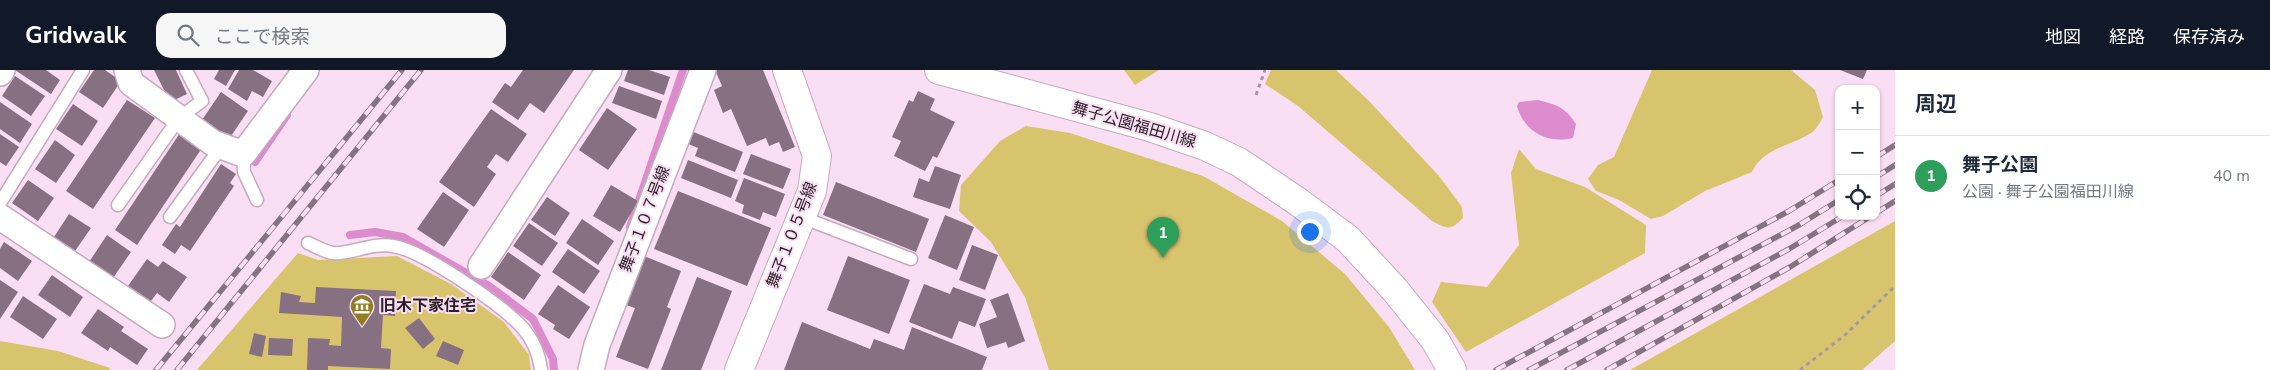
<!DOCTYPE html>
<html lang="ja">
<meta charset="utf-8">
<style>
body{margin:0;font-family:"Nunito Sans","Noto Sans JP",sans-serif;background:#f6f6f7;color:#1f2937}
.controls{position:absolute;right:15px;top:15px;display:grid;overflow:hidden;border-radius:10px;box-shadow:0 1px 4px #0004}
.controls button{width:45px;height:45px;display:grid;place-items:center;padding:0;border:0;border-bottom:1px solid #e0e1e3;background:#fff;color:#1f2937;font:25px sans-serif}
.you{position:absolute;left:1309px;top:161px;width:18px;height:18px;margin:-12px;border:4px solid #fff;border-radius:50%;background:#1a73e8;box-shadow:0 0 0 8px #1a73e833}
.badge{display:grid;place-items:center;width:32px;height:32px;border-radius:50%;background:#111827;color:#fff;font-size:16px;font-weight:700}
.pin{position:absolute;translate:-50% -41px;filter:drop-shadow(0 1px 2px #0008)}
.pin::after{content:'';position:absolute;top:26px;width:18px;height:15px;background:inherit;clip-path:polygon(0 0,100% 0,50% 100%)}
.list{margin:0;padding:0;list-style:none}
h2{display:flex;justify-content:space-between;align-items:center;height:65px;margin:0;padding:0 20px;font-size:21px}
h2 small{font-size:16px;font-weight:400;color:#747a83}
.list li{display:grid;grid-template-columns:32px 1fr auto;gap:15px;align-items:center;box-sizing:border-box;height:80px;padding:0 20px;border-top:1px solid #e0e1e3}
.list b{display:block;font-size:19px;white-space:nowrap}
.list p{margin:0;font-size:16px;white-space:nowrap;color:#747a83}
.list em{font-size:16px;font-style:normal;color:#747a83}
.icon{flex:none;width:28px;height:28px;fill:none;stroke:currentColor;stroke-width:2;stroke-linecap:round;stroke-linejoin:round}
.map{position:relative;flex:none;width:1895px;height:300px;overflow:hidden}
header{display:flex;align-items:center;gap:30px;box-sizing:border-box;height:70px;padding:0 25px;background:#111827;color:#fff}
header strong{font-size:24px}
nav{display:flex;gap:28px;margin-inline-start:auto;font-size:18px}
.search{width:350px;height:45px;background:#f6f6f7;display:flex;align-items:center;gap:12px;box-sizing:border-box;padding:0 18px;border-radius:15px;color:#747a83;font-size:19px}
main{display:flex}
aside{flex:1;background:#fff}
.map>svg:first-child{display:block}
</style>
<header>
<strong>Gridwalk</strong>
<div class="search"><svg class="icon" aria-label="search" viewBox="0 0 24 24"><circle cx="10" cy="10" r="6"/><path d="M15 15l6 6"/></svg>ここで検索</div>
<nav><a>地図</a><a>経路</a><a>保存済み</a></nav>
</header>
<main>
<div class="map">
<svg width="1895" height="300" viewBox="0 0 1895 300">
<rect width="100%" height="100%" fill="#fadef3"/>
<path fill="#d9c46e" d="M1124 0H1159L1135 15Z
M1271 0H1336L1369 31 1439 106 1462 137 1463 148C1450 161 1448 159 1432 151L1298 36 1265 14Z
M1652 0H1791L1815 20 1823 47C1820 52 1816 60 1811 63 1791 76 1763 78 1752 102L1705 121 1663 146 1651 149 1619 130 1596 121 1588 109 1598 95 1614 87Z
M1026 56 1070 63 1203 106 1282 151 1345 204 1389 257 1415 300H1049L1025 227 991 172 959 141 961 115 1000 71Z
M1519 79 1536 99 1585 117 1646 155 1645 183 1466 282 1432 232 1441 212 1487 217 1519 175 1511 103Z
M1895 151V271L1862 300H1630Z
M298 183 318 190 397 186 451 214 504 252 529 285 531 300H197Z
M0 271 58 281 110 298 109 300H0Z"/>
<path fill="#dc8ccc" d="M1538 30C1557 35 1565 37 1576 54L1573 68C1548 74 1524 62 1517 36L1519 32Z"/>
<g fill="none" stroke-linecap="round" stroke-linejoin="round">
<path stroke="#dc8ccc" stroke-width="8" d="M255 92 287 45
M630 157 683 0
M350 165 375 162 403 167 489 216 533 249 553 289 554 300"/>
</g>
<path fill="#887083" d="M15 0H46L60 10 51 24Z
M94 0H105L121 11 103 38 79 22Z
M154 0H176L187 24 170 32Z
M219 0H235L226 16 214 9Z
M239 0H253L272 11 263 27 252 21 247 31 228 19Z
M523 0H574L544 43 530 33 518 50 492 32 505 13 511 17Z
M628 0H649L670 7 664 25 624 11Z
M715 0H763L795 77 783 82 779 72 769 76 766 68 747 76 731 39 723 43 714 20 722 16Z
M1840 0H1867L1863 9Z
M15 6 45 26 31 46 2 26Z
M619 16 662 31 656 49 612 33Z
M918 21 935 29 930 40 955 52 937 88 933 86 925 101 894 86 901 71 892 67 909 30 913 32Z
M221 22 248 41 229 69 202 50Z
M127 30 155 48 93 139 66 121Z
M0 32 32 54 20 73 0 59Z
M73 34 98 51 82 76 56 59Z
M607 38 637 59 608 100 579 80Z
M491 39 527 64 508 92 496 84 487 97 496 104 474 137 439 112Z
M691 61 743 82 735 102 695 86 698 78 686 73Z
M180 63 202 78 137 175 115 160Z
M0 64 19 77 6 96 0 92Z
M55 70 75 85 56 113 35 99Z
M751 84 791 99 783 119 743 104Z
M688 90 738 110 731 128 681 108Z
M221 94 236 104 230 113 234 116 190 181 181 175 175 184 162 175 176 154 180 157Z
M935 96 961 105 950 139 913 127 919 108 929 112Z
M744 108 785 124 776 147 763 142 760 150 742 143 744 135 735 131Z
M28 110 54 128 38 151 12 133Z
M836 112 929 149 916 182 823 145Z
M611 115 638 131 620 162 593 146Z
M678 121 771 158 747 216 654 179Z
M443 122 469 140 444 177 417 159Z
M547 127 570 143 555 166 531 150Z
M69 144 91 158 75 181 54 167Z
M945 145 974 157 957 200 928 188Z
M582 149 614 171 598 195 566 173Z
M529 153 558 173 542 196 513 176Z
M107 165 131 182 113 208 89 192Z
M4 172 32 191 18 211 0 198V179Z
M972 175 998 185 985 220 959 210Z
M568 179 600 201 584 224 552 202Z
M508 182 541 205 524 230 491 207Z
M644 186 681 201 667 237 671 239 648 299 616 287 635 238 626 235Z
M848 186 910 210 889 264 827 240Z
M147 189 158 197 163 191 187 207 169 232 157 223 151 231 128 216Z
M52 205 83 227 70 247 38 225Z
M697 207 732 221 701 300H661Z
M0 210 18 222 0 249Z
M924 214 950 224 953 217 986 229 975 257 959 251 952 269 909 252Z
M558 215 590 237 569 269 553 259 555 255 538 244Z
M316 217 396 221 395 246 383 245 381 278 391 279 390 299 328 296V300H307L308 268 330 269 329 275 341 276 342 247 279 243 281 222 301 226 299 232 315 233Z
M1008 223 1025 271 1008 278 1006 272 987 278 979 254 997 247 990 230Z
M23 226 57 249 43 269 10 247Z
M98 239 124 257 121 261 148 279 137 295 110 277 108 281 81 263Z
M419 248 435 269 423 279 405 258Z
M802 252 870 279 874 269 904 280 912 257 987 287 982 300H784Z
M254 263 266 266 262 287 249 284Z
M269 268 293 269 292 286 268 285Z
M443 271 464 280 458 295 436 286Z"/>
<g fill="none" stroke-linecap="round" stroke-linejoin="round">
<g stroke="#c5abbf" stroke-width="15">
<path id="lane" d="M243 84 244 102 257 130
M0 133 83 0
M118 135 179 48 202 31 186 0
M170 147 221 77
M801 147 911 189
M308 173C315 176 325 182 333 183 349 185 372 172 393 176 422 180 500 234 521 256 533 269 539 283 541 300"/>
</g>
<g stroke="#c5abbf" stroke-width="28">
<path id="street" d="M127 0 131 13 213 73 243 84 306 0
M0 3 2 0
M0 147 162 255
M481 196 609 0
M591 300 597 275 703 0"/>
</g>
<g stroke="#c5abbf" stroke-width="30">
<path id="secondary" d="M939 0 1150 57 1205 76 1239 92 1297 131 1348 169 1395 220 1435 270 1452 300
M739 300 812 121 817 86 787 0"/>
</g>
<path stroke="#aa95a5" stroke-width="3" stroke-dasharray="4 4" stroke-linecap="butt" d="M1256 25 1265 0
M1800 300 1845 265 1895 216"/>
<use href="#lane" stroke="#fff" stroke-width="12"/>
<use href="#street" stroke="#fff" stroke-width="25"/>
<use href="#secondary" stroke="#fff" stroke-width="28"/>
<g stroke="#857381" stroke-width="5.5">
<path id="rail" d="M1876 87 1895 75
M1876 107 1895 95
M1876 126 1895 114
M1876 143 1895 131
M156 300 402 0
M177 300 421 0
M1496 300 1789 141 1839 110
M1529 300 1799 155 1839 130
M1567 300 1789 179 1843 146
M1607 300 1790 197 1871 146"/>
</g>
<use href="#rail" stroke="#fadef3" stroke-width="4" stroke-dasharray="11" stroke-linecap="butt"/>
</g>
<defs>
<g id="museum-pin" transform="scale(1.25)"><path d="M0 17L-7.5 6A9.5 9.5 0 1 1 7.5 6Z" fill="#917d24" stroke="#fadef3"/><path d="M0-6L6-3V-2H-6V-3ZM-5-1h2V3h-2ZM-1-1h2V3h-2ZM3-1h2V3H3ZM-6 4H6V6H-6Z" fill="#fff"/></g>
</defs>
<g fill-rule="evenodd">
<use href="#museum-pin" x="362" y="236"/>
</g>
<g text-anchor="middle" dominant-baseline="central" stroke-width="4" stroke-linejoin="round" paint-order="stroke">
<g font-size="16" fill="#291f27" stroke="#fadef3">
<text transform="translate(1134 55) rotate(16)">舞子公園福田川線</text>
<text transform="translate(645 149) rotate(-69)">舞子１０７号線</text>
<text transform="translate(792 165) rotate(-69)">舞子１０５号線</text>
</g>
<g font-size="16" font-weight="bold" fill="#291f27" stroke="#fadef3" text-anchor="start">
<text x="380" y="236">旧木下家住宅</text>
</g>
</g>
</svg>
<div class="controls">
<button>+</button>
<button>−</button>
<button><svg class="icon" aria-label="locate" viewBox="0 0 24 24"><circle cx="12" cy="12" r="6"/><path d="M12 2v4M12 18v4M2 12h4M18 12h4"/></svg></button>
</div>
<div class="you"></div>
<div class="pin badge" style="left:1163px;top:188px;background:#2e9e5b">1</div>
</div>
<aside>
<h2>周辺<small></small></h2>
<ul class="list">
<li><span class="badge" style="background:#2e9e5b">1</span><div><b>舞子公園</b><p>公園 · 舞子公園福田川線</p></div><em>40 m</em></li>
</ul>
</aside>
</main>
